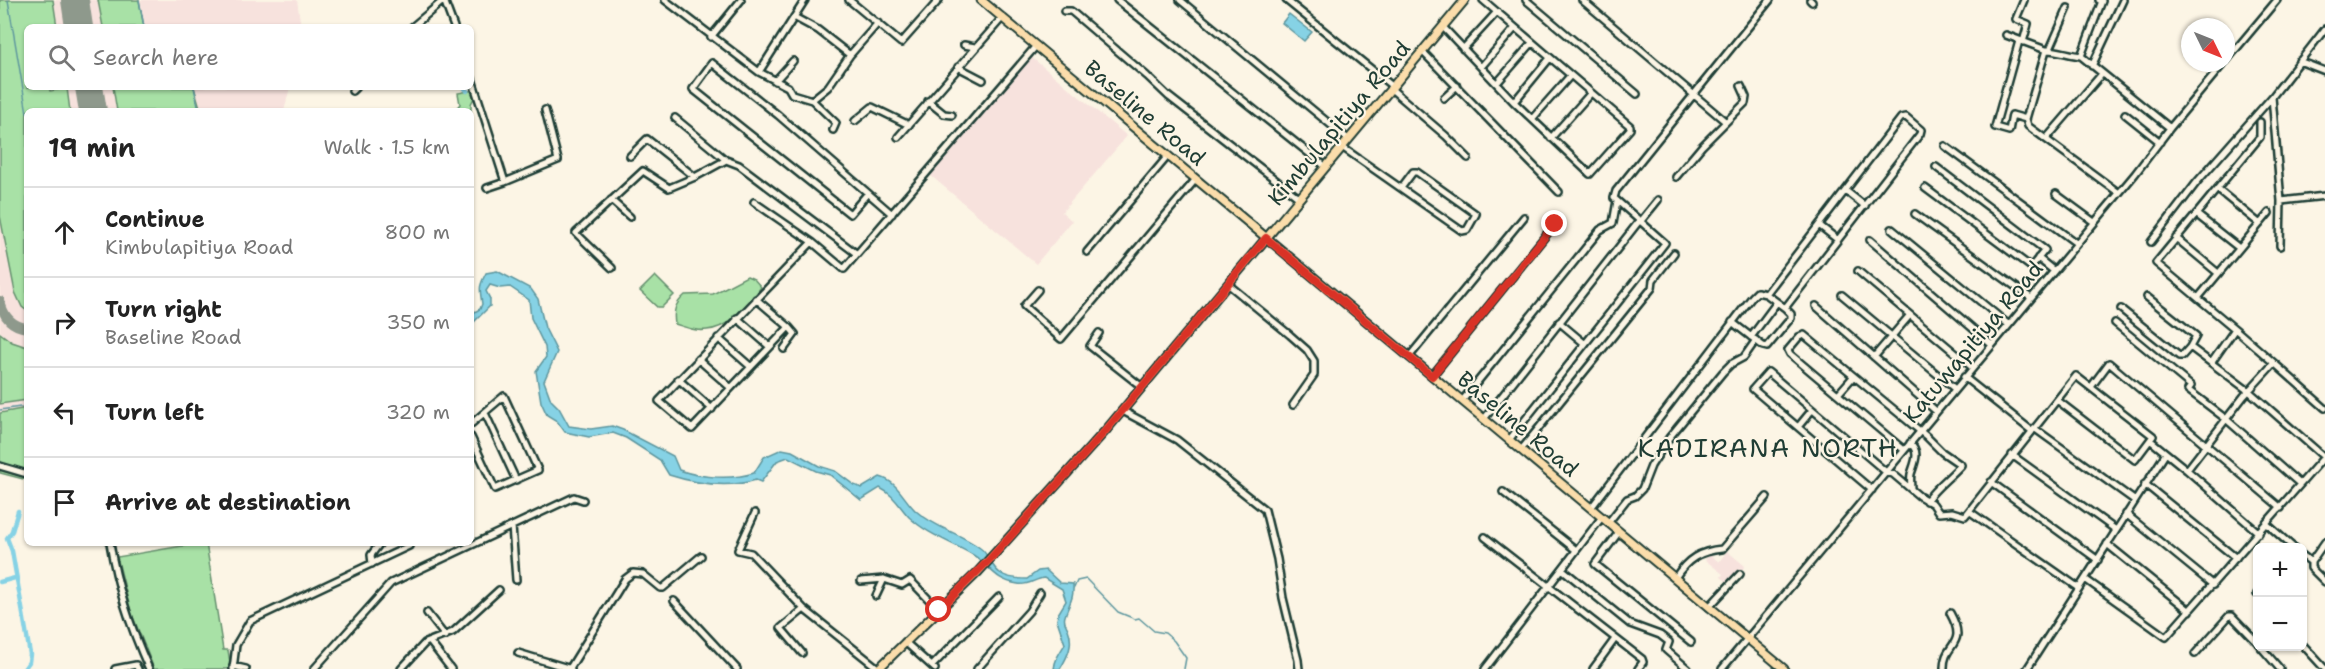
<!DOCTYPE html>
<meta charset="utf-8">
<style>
body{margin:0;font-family:"Shantell Sans",sans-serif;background:#f6f6f6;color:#222}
.controls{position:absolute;right:18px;bottom:18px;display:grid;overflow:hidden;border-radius:9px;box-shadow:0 2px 4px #0004}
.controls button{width:54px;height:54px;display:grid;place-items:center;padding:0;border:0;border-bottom:2px solid #e0e0e0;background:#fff;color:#222;font:30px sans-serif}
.compass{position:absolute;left:2181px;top:18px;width:54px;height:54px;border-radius:50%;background:#fff;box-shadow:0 2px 4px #0004;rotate:133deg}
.stop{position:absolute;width:18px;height:18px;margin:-14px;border:4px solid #d93025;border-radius:50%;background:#fff}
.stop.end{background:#d93025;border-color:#fff;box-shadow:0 2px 6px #0008}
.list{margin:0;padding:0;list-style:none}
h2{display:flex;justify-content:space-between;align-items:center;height:78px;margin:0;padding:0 24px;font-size:26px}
h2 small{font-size:20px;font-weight:400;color:#767676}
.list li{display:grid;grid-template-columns:39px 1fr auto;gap:18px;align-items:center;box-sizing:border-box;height:90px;padding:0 24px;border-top:2px solid #e0e0e0}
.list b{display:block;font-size:22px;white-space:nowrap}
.list p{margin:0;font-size:20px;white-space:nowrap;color:#767676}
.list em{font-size:20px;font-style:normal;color:#767676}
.icon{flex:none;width:33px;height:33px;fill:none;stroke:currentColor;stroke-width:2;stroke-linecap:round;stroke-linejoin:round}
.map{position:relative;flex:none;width:2325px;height:669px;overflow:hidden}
.search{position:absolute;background:#fff;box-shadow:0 2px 4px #0004;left:24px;top:24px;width:450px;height:66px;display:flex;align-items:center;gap:15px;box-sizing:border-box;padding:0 21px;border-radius:9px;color:#767676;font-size:22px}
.panel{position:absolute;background:#fff;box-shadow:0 2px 4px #0004;left:24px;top:108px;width:450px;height:438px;border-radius:9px}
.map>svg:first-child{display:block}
</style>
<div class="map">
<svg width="2325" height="669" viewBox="0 0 2325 669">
<rect width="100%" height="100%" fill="#fcf5e5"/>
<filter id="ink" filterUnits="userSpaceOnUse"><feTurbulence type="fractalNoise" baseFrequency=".0167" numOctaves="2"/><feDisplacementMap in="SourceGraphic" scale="12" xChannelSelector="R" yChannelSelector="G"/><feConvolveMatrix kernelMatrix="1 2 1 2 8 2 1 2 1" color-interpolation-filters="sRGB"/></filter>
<g filter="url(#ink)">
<path fill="#f7e2dd" d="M0 0H297L301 27H27V87H290L284 111H27V480L0 473Z
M1030 56 1127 136 1062 212 1072 221 1036 264 930 175Z
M1727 551 1745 566 1730 584 1721 577 1723 574 1705 560 1709 554 1719 562Z"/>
<path fill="#a8e1a6" stroke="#648f6d" stroke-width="1.5" d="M0 0H53L57 27H27V87H49L50 91 67 88 70 111H27V311L22 307 15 292 0 216Z
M98 0H139L144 27H103Z
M113 87H194L201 111H117Z
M474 90 476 94 471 104V111H439L455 110 460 104 458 93Z
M655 276 674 295 662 307H657L640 291Z
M747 276 754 279 761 287C749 305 730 328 707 330 696 332 685 327 675 324 673 310 675 304 685 295L713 294Z
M0 333 12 342 27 347V400L0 404Z
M27 408V480L0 473V413Z
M200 543H206L223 650H228L231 669H154L131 612 117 557Z"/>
<path fill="#86d2e5" stroke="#5d969e" stroke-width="1.5" d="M1289 14 1312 32 1304 41 1282 23Z
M497 271 531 289 538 299 545 328 557 352 544 381 551 400 559 408 569 426 591 429 612 426 623 430 673 456 679 470C702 478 731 480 754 473L764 457 782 449 792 451 819 466 835 471 854 485 862 488 880 477C897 481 904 500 916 511 935 528 960 533 980 548 989 554 991 567 1000 573 1007 578 1019 579 1027 579L1038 571 1046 570 1060 583 1073 584C1074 600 1069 603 1065 616 1063 622 1066 624 1068 629 1074 644 1068 656 1060 669H1054C1055 659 1060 652 1065 644L1057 620 1058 614 1066 601 1062 589 1044 578C1035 579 1028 586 1018 584 993 580 991 566 973 555 951 542 928 535 909 517 899 506 894 495 880 488L861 500 830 475 816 471 788 457 777 461 761 482 756 480C729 488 697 484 669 475L660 460 626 438 613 433 589 437 565 432 557 421 547 415 541 402 536 371 546 357 545 347 531 318 529 300 510 287 500 288 490 285 486 291 490 299V306L471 325V314L480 309 482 304C480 289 478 288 486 273Z"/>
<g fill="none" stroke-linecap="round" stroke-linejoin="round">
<path stroke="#5d969e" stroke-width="1.5" d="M8 0 27 113
M139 0 144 27
M194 87 199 111
M0 410 27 406
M1074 588 1077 581 1086 579 1118 612 1135 619 1139 618 1154 631 1165 633 1174 641 1186 658 1184 669"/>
<path stroke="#86d2e5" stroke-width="4.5" d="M464 87 467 91
M18 511 12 531 7 538 12 551 30 654 29 662 24 669
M0 582 15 578"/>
<path stroke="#8e998c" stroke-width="10" d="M0 301C3 316 11 326 27 328"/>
<path stroke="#8e998c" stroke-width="28" d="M75 0 79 27
M89 87 93 111"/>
<g stroke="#1f3d34" stroke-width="10">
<path id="minor" d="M444 0 454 27
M665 0 759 72 788 87 792 94 812 100
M849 0 901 43 939 0
M1117 0 1325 166
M1180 0 1348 139
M1286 0 1392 86
M1526 0 1637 94
M1582 0 1726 122
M1810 0 1812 2
M1064 11H1071L1147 76 1168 96 1299 198
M794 17 818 30 850 55
M412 27 444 0
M1443 27 1514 102 1590 174 1630 129V126L1483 0
M2006 35 2046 50
M711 37 741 0
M2019 41 1995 127 2009 131 2012 115 2026 119
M2023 42 2028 24 2016 19 2024 0
M964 45 975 47
M1463 49 1497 12
M2050 49 2068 8
M1422 51 1559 192
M2081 56 2102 1 2099 0
M2226 61 2277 0
M2299 61 2325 71
M2092 66 2123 0
M958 67 983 80
M1481 67 1515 28
M759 72 805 0
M471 76 505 182
M775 81 793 61
M1497 83 1532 43
M1390 88 1446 136 1468 158
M352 91 356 87
M2272 97 2281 201 2280 246
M1444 98 1457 86
M928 101 944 114 952 115
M1514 102 1550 58
M2125 114 2160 142
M675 118 726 160
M1532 119 1570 76
M855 121 872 107 909 125
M833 130 836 123 812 100 828 87 850 55 878 23
M898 137 1002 18
M1551 138 1590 94
M2046 139 2102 74
M1945 146 2076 243
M1342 147 1462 231 1467 230 1476 214 1417 172H1413L1401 188
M630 156 647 139 695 177
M1676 177 1702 146 1745 103 1746 97 1741 86
M487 188 505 182 558 160 545 110
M1925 188 2031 267 2045 250 1936 167
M2217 189 2260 224
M1846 191 1865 206
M2119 193 2028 126 2026 119 2046 50C2053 49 2071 55 2081 56L2170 128
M867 194 850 214 693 89 712 63 778 115 892 214
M2056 194 2094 222
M611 200 630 217
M2281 201 2325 196
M754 202 812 242
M1915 214 2031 298
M2196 214 2239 248
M1641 221 1658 200
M1819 225 1838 240
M1892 229 2009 325
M2176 238 2218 273
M1870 240 1992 345
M2151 242 2197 182 2272 97 2325 29
M1087 252 1168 156
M2038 258 2054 271
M612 268 576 233 643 171 669 188 695 177 726 160 739 165 857 254
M1858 271 1973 368
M1229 285 1290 335 1307 350 1314 361V375L1293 405
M1038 290 1024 306 1061 339 1196 179
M1842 295 1955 389
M2147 297 2196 336 2190 347 2250 392 2324 457
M2198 298 2269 213
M756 299 789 327 770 347
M1816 306 1936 411
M2121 309 2179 356H2182L2190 347
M737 318 770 347 692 429 659 401 812 242 844 269 1036 46
M1559 322 1584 343
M1732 322 1763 346 1767 347 1791 318V314L1785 308
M2115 323 2191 386 2188 390 2226 419 2300 484
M2235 329 2156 263 2260 137V122
M1099 333 1090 346 1142 387
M1751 337 1777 302
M718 338 751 367
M784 349 795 334 789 327
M1409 357 1524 217
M1874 357 1910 315
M698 359 731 388
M2212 362 2235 329 2274 363
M1432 376 1555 224
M1964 377 2032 431
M678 379 712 409
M2091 387 2109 363 2281 508
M1838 394 1853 377
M2057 400 2135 460 2153 436 2076 376 1969 511 2079 588
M1462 401 1600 230 1613 223 1617 201
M1123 411 1177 440 1265 510 1277 559 1283 598 1298 660 1299 669
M485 413 516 480
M1484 419 1640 220
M471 424 504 396 538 470 495 489 471 437
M1798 427 1812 410
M2034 428 2134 500
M1509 440 1665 243 1614 198 1616 191 1770 0
M2150 440 2187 470 2244 396 2274 363 2325 408
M1910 443C1921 452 1914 464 1911 474 1910 479 1911 485 1911 489
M1521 450 1652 288 1653 280 1674 253
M1904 450 1790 354 1788 350 1799 337 1804 335 1926 436 1942 452 1961 465C1949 478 1936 487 1926 501
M2012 455 2116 530
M0 466 27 474
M2187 470 2259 533
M1991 482 2098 560
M2145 484 2236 558
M1872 490 1753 389 1768 372 1886 472 1893 474 1919 496 1933 504 1939 513 1952 512 1965 516 1969 511
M1503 492 1576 550
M1591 508 1752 297 1757 292 1766 294 1785 308 1920 134 1921 130 1906 117 1901 118 1766 294
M755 513 738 550 751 553 804 609 879 669
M2126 514 2213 585
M1608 523 1627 499 1635 496 1642 489 1651 466 1669 438 1723 372 1731 364 1744 357 1756 340
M2267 524 2294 548
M512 526 516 580
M1619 532 1595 564 1691 642
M1485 537 1642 659 1643 662 1638 669
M110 543C117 587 131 629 149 669
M2107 544 2190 611
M2302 555 2311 562V568L2325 582
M2311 562 2325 542
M372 564 371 555 380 543
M1562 569 1630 624 1660 635 1669 642 1666 650 1688 669
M1675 578C1687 559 1700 551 1722 549L1767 497
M2085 579 2166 637 2325 456
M861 581 884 579 902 585 910 580 939 610
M2257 594 2258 595
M876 596 884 579
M674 601 737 669
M1709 607 1740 574
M427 613 445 636
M430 642 451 669
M905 642 935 669
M2302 644 2325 669
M2260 646 2280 669
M518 653 571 669
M802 653 781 628 804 609
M2195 654 2229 616H2232L2258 643
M233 666 246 669
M932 666 999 597
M570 668 625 579 633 573 643 574 660 588H663L701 556
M115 669 136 665 138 669
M233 669 236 645 250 621 409 546 407 543
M314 669 391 583 574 497 583 500
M401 669 425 643 453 632 499 590
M977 669 1029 611 1040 593
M1485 669 1602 517
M1593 669 1615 639
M1722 669 2135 174 2170 128 2224 63
M1944 669C1943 642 1969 647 1950 613
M2027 669 2166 453"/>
</g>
<g stroke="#1f3d34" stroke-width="11">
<path id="major" d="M981 0 1784 669
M878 669 978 572 1107 429 1465 0"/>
</g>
<use href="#minor" stroke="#fcf5e5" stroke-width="5"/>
<use href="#major" stroke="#fbddab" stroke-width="7"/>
</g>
</g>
<g fill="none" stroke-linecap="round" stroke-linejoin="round" filter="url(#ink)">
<path stroke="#d93025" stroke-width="8" d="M939 610 990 559 1107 429 1266 238 1432 376 1555 224"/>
</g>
<g text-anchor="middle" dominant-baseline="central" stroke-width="4.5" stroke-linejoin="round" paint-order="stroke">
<g font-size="22" fill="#1f3d34" stroke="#fcf5e5">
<text transform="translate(1145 113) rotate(40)">Baseline Road</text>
<text transform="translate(1339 123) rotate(-50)">Kimbulapitiya Road</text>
<text transform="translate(1973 342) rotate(-50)">Katuwapitiya Road</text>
<text transform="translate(1518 424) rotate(40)">Baseline Road</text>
</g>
<g font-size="26" letter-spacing="1.5" fill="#1f3d34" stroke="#fcf5e5">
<text x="1768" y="447">KADIRANA NORTH</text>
</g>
</g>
</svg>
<div class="controls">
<button>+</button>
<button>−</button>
</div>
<svg class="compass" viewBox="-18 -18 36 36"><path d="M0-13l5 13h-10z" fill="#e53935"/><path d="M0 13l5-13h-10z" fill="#767676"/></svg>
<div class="stop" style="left:939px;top:610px"></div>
<div class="stop end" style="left:1555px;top:224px"></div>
<div class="search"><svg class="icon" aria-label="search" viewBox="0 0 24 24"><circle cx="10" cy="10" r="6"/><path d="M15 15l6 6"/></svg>Search here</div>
<section class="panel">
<h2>19 min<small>Walk · 1.5 km</small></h2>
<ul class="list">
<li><svg class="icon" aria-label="ahead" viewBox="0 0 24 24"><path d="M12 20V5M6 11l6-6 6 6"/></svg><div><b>Continue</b><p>Kimbulapitiya Road</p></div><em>800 m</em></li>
<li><svg class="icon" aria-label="right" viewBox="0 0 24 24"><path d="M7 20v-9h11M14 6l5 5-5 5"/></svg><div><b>Turn right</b><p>Baseline Road</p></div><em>350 m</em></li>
<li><svg class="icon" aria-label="left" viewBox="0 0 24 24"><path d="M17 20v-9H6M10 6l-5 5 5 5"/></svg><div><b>Turn left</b></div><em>320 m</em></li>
<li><svg class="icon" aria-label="arrive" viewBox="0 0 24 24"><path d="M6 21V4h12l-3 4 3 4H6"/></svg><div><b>Arrive at destination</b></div></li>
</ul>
</section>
</div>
